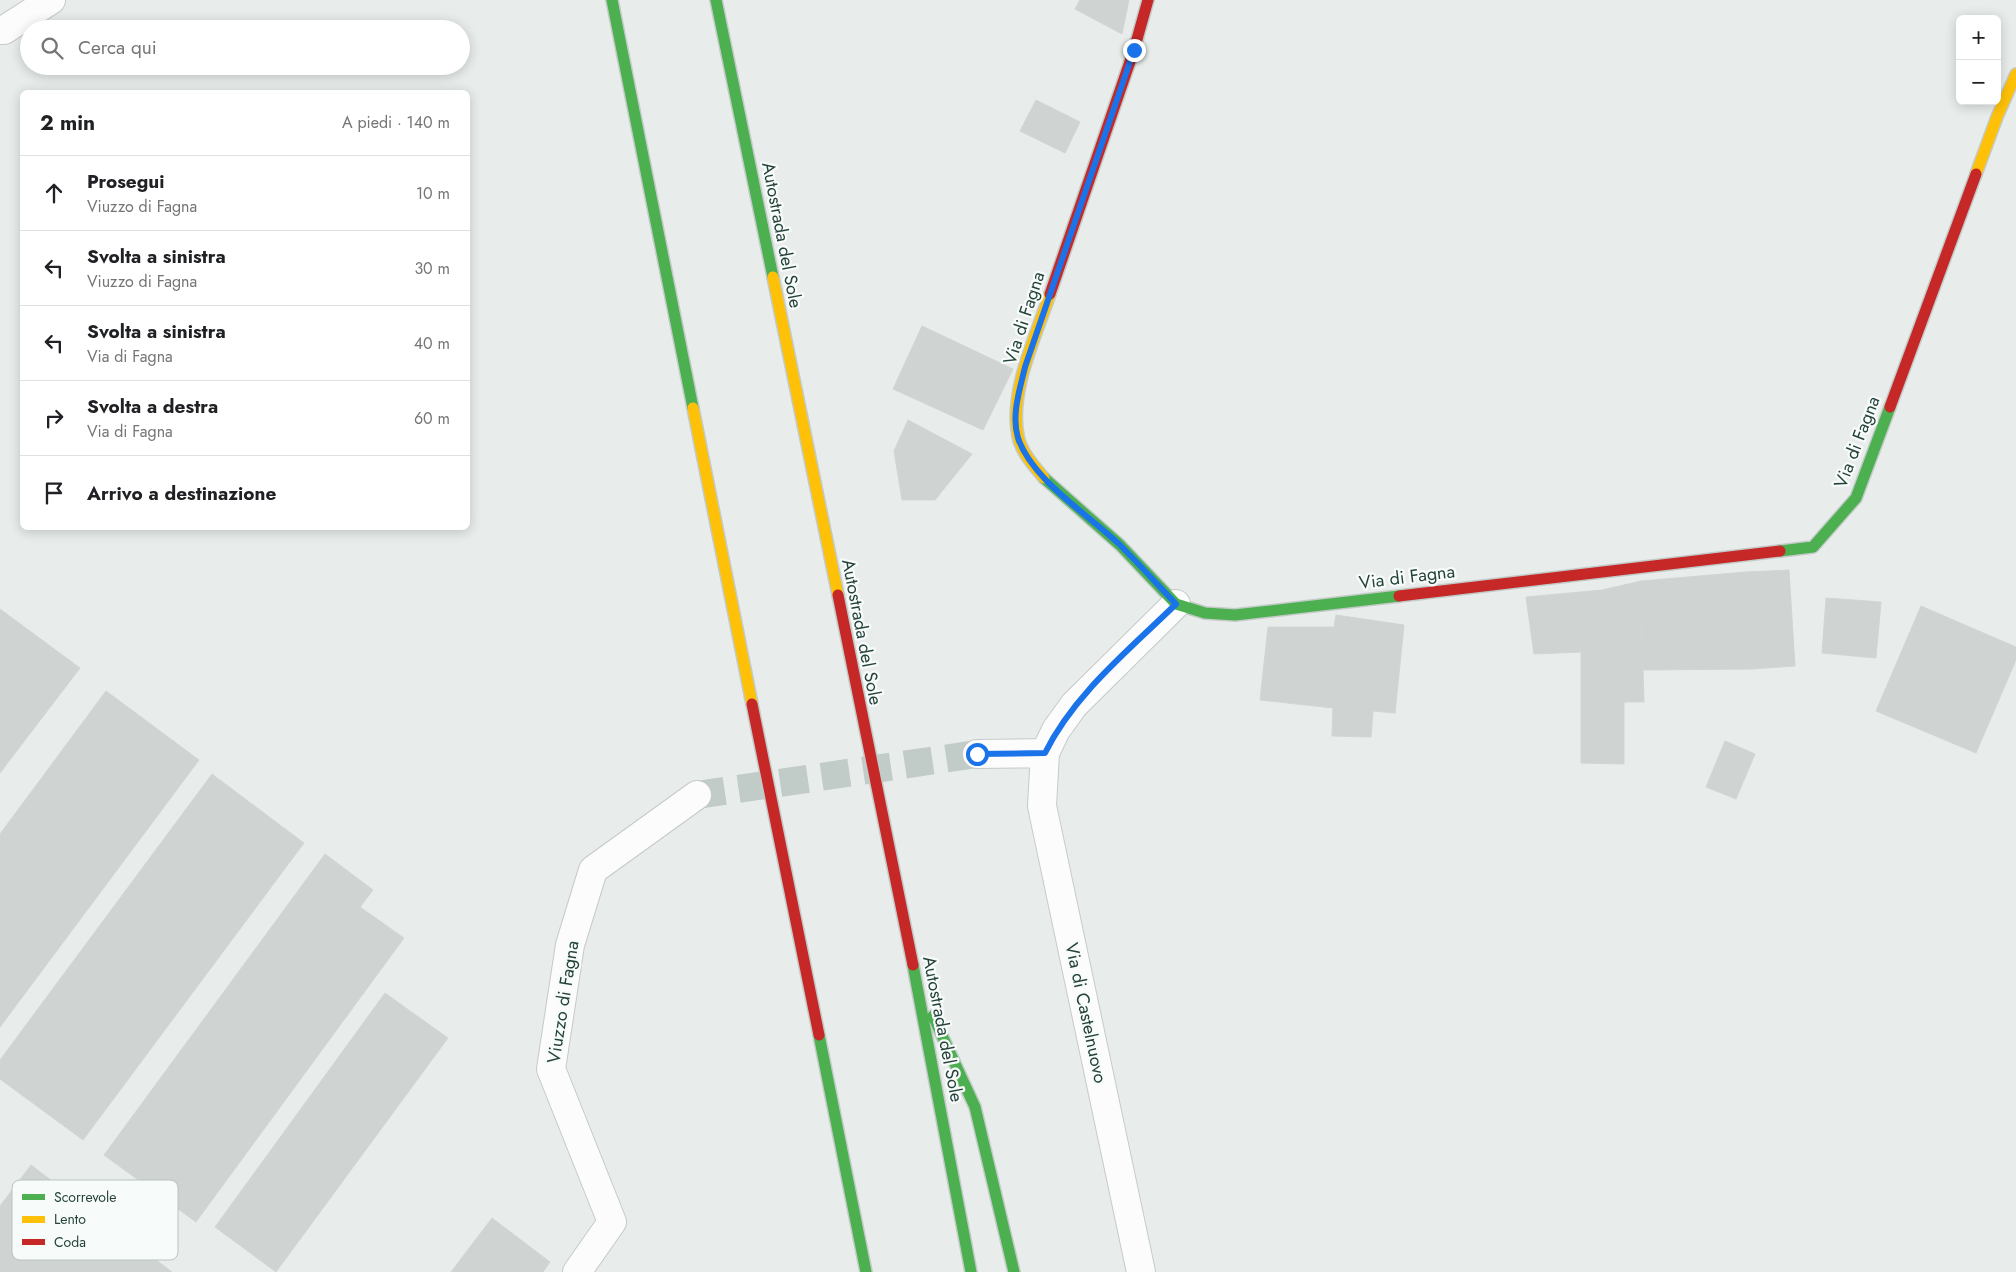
<!DOCTYPE html>
<html lang="it">
<meta charset="utf-8">
<style>
body{margin:0;font-family:Jost,sans-serif;background:#f2f2f2;color:#202124}
.controls{position:absolute;right:15px;top:15px;display:grid;overflow:hidden;border-radius:8px;box-shadow:0 2px 12px #0003}
.controls button{width:45px;height:45px;display:grid;place-items:center;padding:0;border:0;border-bottom:1px solid #e0e0e0;background:#fff;color:#202124;font:25px sans-serif}
.stop{position:absolute;width:15px;height:15px;margin:-11px;border:4px solid #1a73e8;border-radius:50%;background:#fff}
.stop.end{background:#1a73e8;border-color:#fff;box-shadow:0 1px 5px #0008}
.list{margin:0;padding:0;list-style:none}
h2{display:flex;justify-content:space-between;align-items:center;height:65px;margin:0;padding:0 20px;font-size:21px}
h2 small{font-size:16px;font-weight:400;color:#757577}
.list li{display:grid;grid-template-columns:32px 1fr auto;gap:15px;align-items:center;box-sizing:border-box;height:75px;padding:0 20px;border-top:1px solid #e0e0e0}
.list b{display:block;font-size:19px;white-space:nowrap}
.list p{margin:0;font-size:16px;white-space:nowrap;color:#757577}
.list em{font-size:16px;font-style:normal;color:#757577}
.icon{flex:none;width:28px;height:28px;fill:none;stroke:currentColor;stroke-width:2;stroke-linecap:round;stroke-linejoin:round}
.map{position:relative;flex:none;width:2016px;height:1272px;overflow:hidden}
.search{position:absolute;background:#fff;box-shadow:0 2px 12px #0003;left:20px;top:20px;width:450px;height:55px;display:flex;align-items:center;gap:12px;box-sizing:border-box;padding:0 18px;border-radius:28px;color:#757577;font-size:19px}
.panel{position:absolute;background:#fff;box-shadow:0 2px 12px #0003;left:20px;top:90px;width:450px;height:440px;border-radius:8px}
.map>svg:first-child{display:block}
</style>
<div class="map">
<svg width="2016" height="1272" viewBox="0 0 2016 1272">
<rect width="100%" height="100%" fill="#e8edeb"/>
<path fill="#cfd4d2" stroke="#d1d6d4" d="M1080 0H1129L1122 34 1075 9Z
M1036 100 1080 122 1065 153 1020 131Z
M922 326 977 352 948 414 893 389Z
M977 352 1013 369 983 430 948 414Z
M908 420 972 454 935 500H902L894 451Z
M1789 570 1795 666 1752 669 1746 572Z
M1746 572 1752 669 1643 670 1641 581Z
M1641 581 1642 640 1606 642 1602 590Z
M1602 590 1606 642 1581 652 1534 654 1526 597Z
M1826 598 1881 602 1876 658 1822 653Z
M1921 606 2016 647V660L1976 753 1876 711Z
M0 609 80 668 0 773Z
M1336 615 1404 625 1395 713 1373 711 1371 737 1332 736 1333 708 1260 700 1268 627H1334Z
M1642 640 1644 702H1624V764L1581 763V652L1606 642Z
M106 691 199 760 0 1027V834Z
M1725 741 1755 754 1736 799 1706 787Z
M212 774 304 843 83 1140 0 1079V1060Z
M325 854 373 890 360 907 404 938 196 1222 104 1155Z
M385 993 448 1038 276 1272 215 1227Z
M31 1165 172 1272H0V1206Z
M492 1218 550 1262 543 1272H451Z"/>
<g fill="none" stroke-linecap="round" stroke-linejoin="round">
<path stroke="#c1cbc8" stroke-width="28" stroke-dasharray="28 14" stroke-linecap="butt" d="M697 795 977 754"/>
<g stroke="#c5cac8" stroke-width="30">
<path id="street" d="M0 30H4L51 0
M977 754 1045 753
M577 1272 612 1222 551 1069 570 945 593 870 697 795
M1141 1272 1042 806 1045 753 1056 730 1074 705 1176 604"/>
</g>
<g stroke="#c3cbc8" stroke-width="14">
<path id="fast" d="M612 0 693 408
M716 0 773 277
M1044 478 1120 545 1176 604 1205 613 1235 615 1399 596
M1780 551 1813 547 1856 498 1890 407
M913 965 971 1272
M933 1016 975 1107 1014 1272
M819 1035 866 1272"/>
</g>
<g stroke="#c3cbc8" stroke-width="14">
<path id="slow" d="M1976 174 1997 117 2016 74
M773 277 838 595
M693 408 752 704
M1044 478C1034 466 1021 452 1018 436 1009 391 1036 336 1050 294"/>
</g>
<g stroke="#c3cbc8" stroke-width="14">
<path id="jam" d="M1050 294 1134 50 1148 0
M1890 407 1976 174
M838 595 913 965
M1399 596 1780 551
M752 704 819 1035"/>
</g>
<use href="#street" stroke="#fcfcfc" stroke-width="28"/>
<use href="#fast" stroke="#4caf50" stroke-width="11"/>
<use href="#slow" stroke="#ffc107" stroke-width="11"/>
<use href="#jam" stroke="#c62828" stroke-width="11"/>
</g>
<g fill="none" stroke-linecap="round" stroke-linejoin="round">
<path stroke="#1a73e8" stroke-width="6" d="M977 754 1045 753C1074 694 1129 650 1176 604 1157 584 1139 564 1120 545 1089 515 1032 480 1018 438 1011 415 1020 389 1025 367L1134 50"/>
</g>
<g text-anchor="middle" dominant-baseline="central" stroke-width="4.5" stroke-linejoin="round" paint-order="stroke">
<g font-size="18" fill="#24423a" stroke="#f7fbf9">
<text transform="translate(782 235) rotate(79)">Autostrada del Sole</text>
<text transform="translate(1024 318) rotate(-72)">Via di Fagna</text>
<text transform="translate(1857 442) rotate(-69)">Via di Fagna</text>
<text transform="translate(1407 577) rotate(-7)">Via di Fagna</text>
<text transform="translate(862 632) rotate(79)">Autostrada del Sole</text>
<text transform="translate(563 1002) rotate(-81)">Viuzzo di Fagna</text>
<text transform="translate(1086 1013) rotate(78)">Via di Castelnuovo</text>
<text transform="translate(943 1029) rotate(79)">Autostrada del Sole</text>
</g>
</g>
<rect x="12" y="1180" width="166" height="80" rx="8" fill="#f7fbf9" stroke="#b8c4c0" stroke-width="1"/>
<rect x="22" y="1194" width="23" height="6" fill="#4caf50"/>
<rect x="22" y="1216" width="23" height="7" fill="#ffc107"/>
<rect x="22" y="1239" width="23" height="6" fill="#c62828"/>
<g font-size="14" fill="#24423a">
<text x="54" y="1202">Scorrevole</text>
<text x="54" y="1224">Lento</text>
<text x="54" y="1247">Coda</text>
</g>
</svg>
<div class="controls">
<button>+</button>
<button>−</button>
</div>
<div class="stop" style="left:977px;top:754px"></div>
<div class="stop end" style="left:1134px;top:50px"></div>
<div class="search"><svg class="icon" aria-label="search" viewBox="0 0 24 24"><circle cx="10" cy="10" r="6"/><path d="M15 15l6 6"/></svg>Cerca qui</div>
<section class="panel">
<h2>2 min<small>A piedi · 140 m</small></h2>
<ul class="list">
<li><svg class="icon" aria-label="ahead" viewBox="0 0 24 24"><path d="M12 20V5M6 11l6-6 6 6"/></svg><div><b>Prosegui</b><p>Viuzzo di Fagna</p></div><em>10 m</em></li>
<li><svg class="icon" aria-label="left" viewBox="0 0 24 24"><path d="M17 20v-9H6M10 6l-5 5 5 5"/></svg><div><b>Svolta a sinistra</b><p>Viuzzo di Fagna</p></div><em>30 m</em></li>
<li><svg class="icon" aria-label="left" viewBox="0 0 24 24"><path d="M17 20v-9H6M10 6l-5 5 5 5"/></svg><div><b>Svolta a sinistra</b><p>Via di Fagna</p></div><em>40 m</em></li>
<li><svg class="icon" aria-label="right" viewBox="0 0 24 24"><path d="M7 20v-9h11M14 6l5 5-5 5"/></svg><div><b>Svolta a destra</b><p>Via di Fagna</p></div><em>60 m</em></li>
<li><svg class="icon" aria-label="arrive" viewBox="0 0 24 24"><path d="M6 21V4h12l-3 4 3 4H6"/></svg><div><b>Arrivo a destinazione</b></div></li>
</ul>
</section>
</div>
